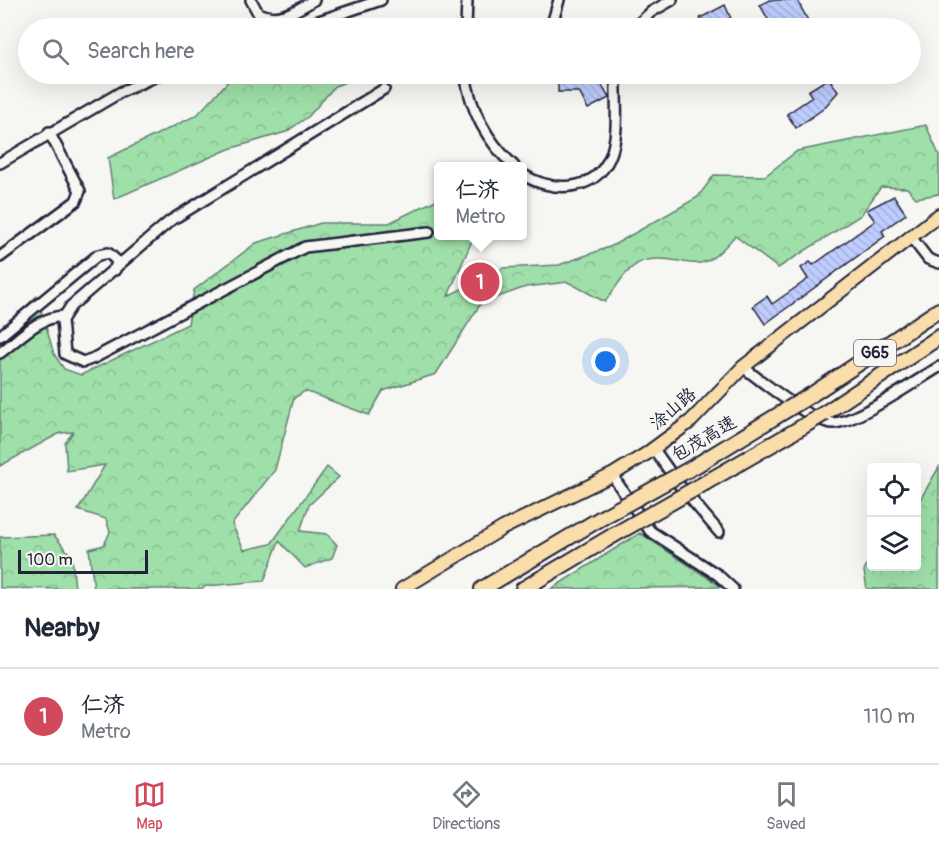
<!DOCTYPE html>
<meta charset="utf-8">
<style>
body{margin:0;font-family:Pangolin,"LXGW WenKai TC",sans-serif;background:#f6f6f7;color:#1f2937}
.controls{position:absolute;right:18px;bottom:18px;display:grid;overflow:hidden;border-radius:6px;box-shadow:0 6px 24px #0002}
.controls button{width:54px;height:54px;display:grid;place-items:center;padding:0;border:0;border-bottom:2px solid #e0e1e3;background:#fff;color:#1f2937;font:30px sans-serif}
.scale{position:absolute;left:18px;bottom:15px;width:130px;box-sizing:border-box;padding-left:6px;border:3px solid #22223b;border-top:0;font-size:16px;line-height:21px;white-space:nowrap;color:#22223b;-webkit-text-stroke:4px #f6f6f2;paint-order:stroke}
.you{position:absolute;left:606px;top:362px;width:21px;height:21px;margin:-15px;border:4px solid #fff;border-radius:50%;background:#1a73e8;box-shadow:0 0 0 9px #1a73e833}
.badge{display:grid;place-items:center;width:39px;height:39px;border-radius:50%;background:#d1495b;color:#fff;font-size:20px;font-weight:700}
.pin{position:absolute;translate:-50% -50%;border:3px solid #fff;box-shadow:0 2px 6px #0006}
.popup{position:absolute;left:434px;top:162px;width:93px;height:78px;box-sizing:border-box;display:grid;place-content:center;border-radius:6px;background:#fff;filter:drop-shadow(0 2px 4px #0005);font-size:20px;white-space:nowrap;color:#747a83}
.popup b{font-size:22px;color:#1f2937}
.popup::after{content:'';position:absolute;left:50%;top:100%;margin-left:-12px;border:12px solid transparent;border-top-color:#fff}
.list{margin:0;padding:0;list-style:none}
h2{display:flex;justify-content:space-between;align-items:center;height:78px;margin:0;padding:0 24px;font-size:26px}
h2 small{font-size:20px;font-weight:400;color:#747a83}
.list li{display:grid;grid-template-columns:39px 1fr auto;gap:18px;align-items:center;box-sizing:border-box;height:96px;padding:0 24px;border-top:2px solid #e0e1e3}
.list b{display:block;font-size:22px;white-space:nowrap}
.list p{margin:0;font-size:20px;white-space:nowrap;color:#747a83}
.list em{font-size:20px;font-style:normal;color:#747a83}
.icon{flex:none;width:33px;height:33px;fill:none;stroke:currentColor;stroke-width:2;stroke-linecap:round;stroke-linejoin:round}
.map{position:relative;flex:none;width:939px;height:589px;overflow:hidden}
.search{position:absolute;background:#fff;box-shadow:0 6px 24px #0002;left:18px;right:18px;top:18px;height:66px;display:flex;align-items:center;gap:15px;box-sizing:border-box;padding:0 21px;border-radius:33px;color:#747a83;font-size:22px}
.sheet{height:174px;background:#fff}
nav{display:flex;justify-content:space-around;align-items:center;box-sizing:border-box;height:84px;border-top:2px solid #e0e1e3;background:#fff;font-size:16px;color:#747a83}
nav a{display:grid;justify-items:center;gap:3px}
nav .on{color:#d1495b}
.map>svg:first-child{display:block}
</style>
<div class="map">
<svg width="939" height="589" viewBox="0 0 939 589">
<defs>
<pattern id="forest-crowns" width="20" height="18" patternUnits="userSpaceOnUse" patternTransform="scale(1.5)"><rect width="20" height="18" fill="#9fdfa9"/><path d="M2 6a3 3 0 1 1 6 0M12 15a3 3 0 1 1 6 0" fill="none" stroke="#89bf92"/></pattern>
<pattern id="building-back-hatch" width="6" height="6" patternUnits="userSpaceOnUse" patternTransform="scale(1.5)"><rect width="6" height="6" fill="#becdfe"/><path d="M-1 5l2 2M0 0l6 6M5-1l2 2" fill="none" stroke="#a3b0db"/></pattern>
</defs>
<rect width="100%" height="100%" fill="#f6f6f2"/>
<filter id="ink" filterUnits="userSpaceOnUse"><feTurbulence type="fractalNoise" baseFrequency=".0167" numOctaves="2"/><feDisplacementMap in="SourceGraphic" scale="12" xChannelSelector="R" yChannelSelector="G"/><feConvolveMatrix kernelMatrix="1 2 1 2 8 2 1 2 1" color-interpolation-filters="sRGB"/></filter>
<g filter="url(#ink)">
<path fill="url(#forest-crowns)" stroke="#608072" stroke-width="1.5" d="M235 74H367L335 86 309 116 286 132 229 149 114 199 108 158 197 115Z
M926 125 939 155V194L916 198 907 188 881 187 861 215 778 268 735 236C727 244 717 257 707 261 698 265 688 263 679 261 633 253 630 268 605 302L568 282 526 287 481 303 436 374 383 391 369 415 305 391 294 398 275 470 232 524 244 550 271 544 327 467 339 477 309 505 300 531 327 534 337 545 332 558 305 568 279 541 264 581 206 586 202 589H94L89 549 104 545 110 532 106 519 78 510 105 465 67 471 65 443 73 432 60 433 0 466V331L37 296 54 354 64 369 81 375 188 324 194 290 256 243 321 223H389L438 199V236H474L448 296 503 268 559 265 612 246 698 197 714 175 765 176 797 151Z
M939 467V589H867L864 571 871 553 872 566H916L917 505Z
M640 533 722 587 551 589Z
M54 535 72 557 75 589 0 588V537Z"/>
<path fill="url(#building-back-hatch)" stroke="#22223b" stroke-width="1.5" d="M770 0H797L811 26 773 28 760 5Z
M725 5 735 28H716L714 25 705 28 700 18Z
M558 74H603L599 80 609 98 588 109 579 92H558Z
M829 78 838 92 823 109 796 128 787 114 812 97 808 91Z
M894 196 906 214 882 231 885 236 765 324 753 306 767 296 772 304 808 279 801 268 810 262 813 265 875 221 867 210Z"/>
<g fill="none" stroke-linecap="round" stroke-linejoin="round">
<g stroke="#22223b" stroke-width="14">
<path id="minor" d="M251 0 258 13C278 23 296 11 314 0
M298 28 381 0
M466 28 467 0
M551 28 559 0
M634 28 651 12 672 0
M465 74C471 111 486 140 514 166
M384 89 170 221 71 306 62 320 65 354 83 362 94 358 305 247 429 232
M0 163 121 92 161 74
M522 174C550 192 594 194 610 157 620 134 615 99 616 74
M911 237 928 259 939 263
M0 257 76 201 80 191 49 132
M0 336 98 255 108 253 117 261 115 270
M0 353C20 338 38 317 64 316
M743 367C760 380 813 423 833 423 856 423 917 380 939 367
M653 448 680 486 719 532
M612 475 650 531 718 575 733 589"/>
</g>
<g stroke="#22223b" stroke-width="16">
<path id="major" d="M402 589 503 528 612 475 646 454 691 421 743 367 939 215"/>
</g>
<g stroke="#22223b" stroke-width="18">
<path id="highway" d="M811 395 939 310
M825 413 939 337
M695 466 788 409
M705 483 802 427
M482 589 603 517
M523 589 614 535"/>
</g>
<use href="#minor" stroke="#f6f6f2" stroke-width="9"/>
<use href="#major" stroke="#f9deab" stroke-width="12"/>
<use href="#highway" stroke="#f9deab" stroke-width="14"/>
<g stroke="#22223b" stroke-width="18" stroke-linecap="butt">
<path id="highway-bridge" d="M788 409 811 395
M802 427 825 413
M603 517 695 466
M614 535 705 483"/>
</g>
<use href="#highway-bridge" stroke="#f9deab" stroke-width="14"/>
</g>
</g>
<g text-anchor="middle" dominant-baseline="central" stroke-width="4.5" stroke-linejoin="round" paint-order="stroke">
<rect fill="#f6f6f2" stroke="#626272" stroke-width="1.5" x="854" y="340" width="42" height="26" rx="4.5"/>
<g font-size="16" font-weight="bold" fill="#22223b">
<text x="875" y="353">G65</text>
</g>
<g font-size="18" fill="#22223b" stroke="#f6f6f2">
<text transform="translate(673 409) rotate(-41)">涂山路</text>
<text transform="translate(704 439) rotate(-31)">包茂高速</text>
</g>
</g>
</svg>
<div class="controls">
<button><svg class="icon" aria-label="locate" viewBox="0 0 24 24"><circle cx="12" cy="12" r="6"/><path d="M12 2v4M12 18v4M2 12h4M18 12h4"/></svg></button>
<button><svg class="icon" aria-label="layers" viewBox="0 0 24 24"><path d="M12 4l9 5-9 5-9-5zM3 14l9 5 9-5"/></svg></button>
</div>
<div class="scale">100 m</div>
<div class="you"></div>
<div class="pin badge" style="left:480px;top:282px">1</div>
<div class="popup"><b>仁济</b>Metro</div>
<div class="search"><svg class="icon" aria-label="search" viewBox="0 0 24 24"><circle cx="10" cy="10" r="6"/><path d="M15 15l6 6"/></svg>Search here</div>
</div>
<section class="sheet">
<h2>Nearby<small></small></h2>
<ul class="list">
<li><span class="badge">1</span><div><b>仁济</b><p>Metro</p></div><em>110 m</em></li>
</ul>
</section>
<nav>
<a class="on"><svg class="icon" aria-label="map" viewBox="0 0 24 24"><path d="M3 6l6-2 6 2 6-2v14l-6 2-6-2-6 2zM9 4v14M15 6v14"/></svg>Map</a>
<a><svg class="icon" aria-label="directions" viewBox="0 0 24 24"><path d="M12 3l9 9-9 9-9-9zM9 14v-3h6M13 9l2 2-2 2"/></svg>Directions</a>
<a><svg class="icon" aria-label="saved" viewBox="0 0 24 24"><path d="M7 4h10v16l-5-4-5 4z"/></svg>Saved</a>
</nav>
